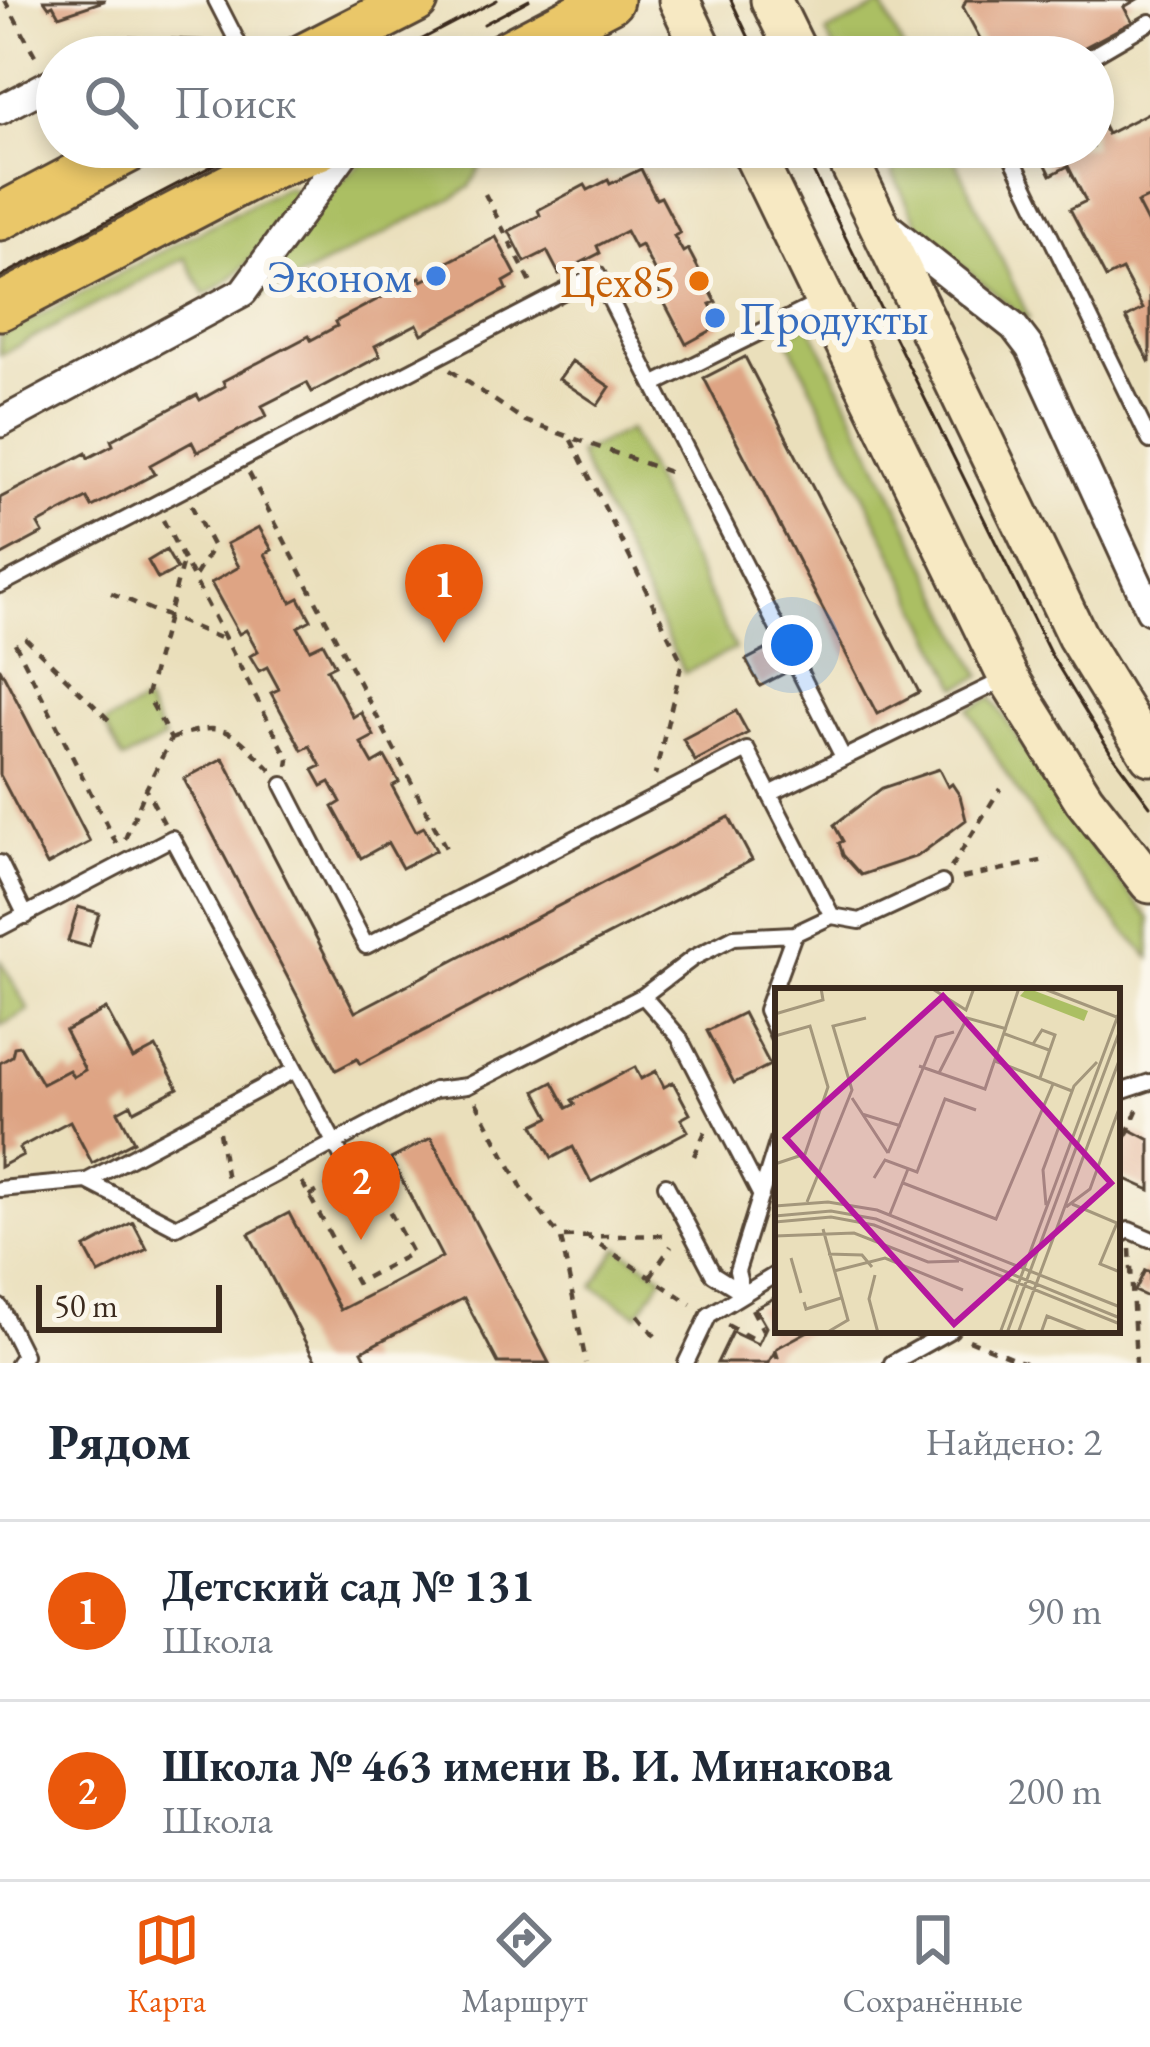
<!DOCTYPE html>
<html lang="ru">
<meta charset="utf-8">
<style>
body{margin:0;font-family:"EB Garamond",serif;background:#f6f6f7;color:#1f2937}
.scale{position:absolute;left:36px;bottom:30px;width:186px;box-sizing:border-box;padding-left:12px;border:6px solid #3b2a1e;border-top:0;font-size:33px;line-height:42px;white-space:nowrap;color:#3b2a1e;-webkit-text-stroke:9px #fbf7ec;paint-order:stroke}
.you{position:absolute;left:792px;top:645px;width:42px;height:42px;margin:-30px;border:9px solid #fff;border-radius:50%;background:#1a73e8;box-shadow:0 0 0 18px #1a73e833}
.badge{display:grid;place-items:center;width:78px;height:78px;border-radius:50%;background:#ea580c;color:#fff;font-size:39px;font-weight:700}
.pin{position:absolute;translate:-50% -99px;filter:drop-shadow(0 3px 6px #0008)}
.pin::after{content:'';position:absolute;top:63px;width:42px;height:36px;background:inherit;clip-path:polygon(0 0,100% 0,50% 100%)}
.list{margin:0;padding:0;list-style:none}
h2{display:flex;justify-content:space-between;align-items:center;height:156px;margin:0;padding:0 48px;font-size:51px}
h2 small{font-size:39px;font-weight:400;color:#747a83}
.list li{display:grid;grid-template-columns:78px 1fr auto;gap:36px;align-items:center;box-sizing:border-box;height:180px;padding:0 48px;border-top:3px solid #e0e1e3}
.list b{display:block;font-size:45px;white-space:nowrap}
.list p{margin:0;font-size:39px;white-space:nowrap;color:#747a83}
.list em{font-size:39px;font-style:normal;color:#747a83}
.icon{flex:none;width:66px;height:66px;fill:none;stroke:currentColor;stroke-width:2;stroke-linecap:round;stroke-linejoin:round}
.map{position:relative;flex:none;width:1150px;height:1363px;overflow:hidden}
.search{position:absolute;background:#fff;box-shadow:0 6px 18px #0003;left:36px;right:36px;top:36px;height:132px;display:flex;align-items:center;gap:30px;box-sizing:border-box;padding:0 42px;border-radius:66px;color:#747a83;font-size:45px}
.sheet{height:516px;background:#fff}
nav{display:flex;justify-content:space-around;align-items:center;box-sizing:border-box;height:168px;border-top:3px solid #e0e1e3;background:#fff;font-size:33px;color:#747a83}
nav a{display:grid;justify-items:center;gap:6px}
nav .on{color:#ea580c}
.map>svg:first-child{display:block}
</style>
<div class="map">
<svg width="1150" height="1363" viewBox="0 0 1150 1363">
<rect width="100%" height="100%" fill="#fbf7ec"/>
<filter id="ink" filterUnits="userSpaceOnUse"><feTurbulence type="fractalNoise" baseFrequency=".00833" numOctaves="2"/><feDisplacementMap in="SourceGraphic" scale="24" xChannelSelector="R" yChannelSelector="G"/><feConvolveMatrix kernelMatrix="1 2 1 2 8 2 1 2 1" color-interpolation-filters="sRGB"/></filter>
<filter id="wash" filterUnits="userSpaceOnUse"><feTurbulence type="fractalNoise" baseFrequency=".004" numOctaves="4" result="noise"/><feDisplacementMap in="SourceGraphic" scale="48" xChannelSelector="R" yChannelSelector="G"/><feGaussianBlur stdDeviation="2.7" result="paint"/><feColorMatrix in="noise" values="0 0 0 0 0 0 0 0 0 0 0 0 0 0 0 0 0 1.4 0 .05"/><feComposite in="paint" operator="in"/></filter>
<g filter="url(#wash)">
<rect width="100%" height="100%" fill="#eadfbb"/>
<path fill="#abbf63" stroke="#737440" stroke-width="3" d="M882 5 907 57H838L826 33Z
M387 147H491L470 187 453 198 256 300C293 246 327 178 387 147Z
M927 148H950L1029 318 1026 319 923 234 892 172Z
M283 188H291L296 193 294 200C266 239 249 272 205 295L185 258 0 355V336Z
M809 323 981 676 958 687 786 335Z
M629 430 735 649 684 673 578 454Z
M992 698 1074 825 1150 919V958C1078 883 1017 800 969 709Z
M145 702 164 739 123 760 104 724Z
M0 960 29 1010 0 1026Z
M618 1247 663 1276 638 1315 593 1286Z"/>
<g id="blocks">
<path fill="#dea484" d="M44 0H104V1L59 16 53 5 49 7Z
M966 0H1136L1124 7 1132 22 1066 57H990L963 7Z
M1150 112V197L1137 203 1150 228V363L1126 318 1143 309 1122 270 1106 278 1070 209 1086 201 1068 166 1051 175 1037 147H1093V123L1100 120 1107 134Z
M641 169 656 199 661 197 680 233 674 236 683 252 688 249 716 302 710 304 721 325 686 344 652 279 657 276 641 245 635 248 626 231 597 246 600 253 559 274 547 251 525 262 509 231 540 215 538 210 585 185 588 190 608 180 610 184Z
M496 237 516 275 504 282 507 289 422 334 417 324 375 346 380 356 312 392 307 383 262 406 267 416 197 452 192 442 150 465 155 474 92 507 87 498 38 524 43 533 0 556V498L86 453 88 458 113 445 111 440 197 395 200 400 225 386 223 381 309 336 311 340 337 326 335 322 420 277 422 281 450 267 448 262Z
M745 357 919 692 877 714 704 378Z
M572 361 610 387 598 405 559 379Z
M259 527 272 550 265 554 291 602 299 598 311 620 298 627 310 649 323 643 335 665 327 669 353 717 361 712 374 736 361 743 373 764 385 757 399 782 392 786 416 831 424 827 436 850 402 868 388 843 361 858 333 807 341 802 330 782 322 786 313 770 321 766 310 746 302 750 271 693 279 689 267 667 259 671 250 656 258 651 246 630 239 634 211 583 239 567 227 544Z
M166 550 177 569 158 579 148 561Z
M771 647 785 673 760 686 746 660Z
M0 668 90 842 47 865 0 775Z
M736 711 748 733 695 761 683 739Z
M223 758 355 1012 729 817 752 860 360 1064 357 1059 336 1070 184 779Z
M939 769 948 787 952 784 960 796 966 820 918 856 861 875 843 855 839 843 843 841 834 825 882 788Z
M78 907 99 913 89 947 68 941Z
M106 1009 133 1059 156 1047 178 1088 134 1111 131 1104 118 1111 134 1141 92 1163 70 1121 19 1148 23 1155 0 1167V1063L12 1056 14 1047 20 1046 42 1084 69 1070 73 1077 85 1070 65 1031Z
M743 1013 770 1065 734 1083 707 1031Z
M635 1067 641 1079 656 1071 664 1087 673 1082 690 1114 681 1119 688 1131 591 1182 573 1147 552 1158 534 1125 550 1117 536 1091 553 1082 567 1108 575 1104 572 1100Z
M1131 1130 1150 1140V1190L1117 1175V1152Z
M431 1138 549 1363H498L464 1298 362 1351 368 1363H317L311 1353 249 1234 289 1213 340 1310 391 1284 442 1257 391 1159Z
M133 1222 147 1249 99 1274 85 1248Z
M1145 1270 1150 1272V1298L1135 1291Z
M778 1296V1330H810L777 1348 768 1363H717L732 1332 758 1344 766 1327 755 1308Z"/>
</g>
</g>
<g filter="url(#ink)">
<use href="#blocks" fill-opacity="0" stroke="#554536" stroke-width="3"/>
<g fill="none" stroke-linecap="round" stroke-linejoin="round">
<g stroke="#554536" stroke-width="20">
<path id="lane" d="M216 0 237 41V57
M1090 57 1150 22
M1007 147 1150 441
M858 168 905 147
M655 384 823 301
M0 585 597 274 843 757
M283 785 366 946 747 750 832 916 860 921 942 883
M772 793 1003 680
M0 863 26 916
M0 928 172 838 351 1174
M643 996 679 1037 761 1196
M778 1036 766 1010 794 934 832 916
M1117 1093 1150 1082
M87 1181 176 1227 434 1090 467 1086 643 996 693 958 734 937 794 934
M666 1185 713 1274 742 1292
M0 1189 87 1181 295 1070
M1117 1237 1129 1230 1150 1239
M742 1292 737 1271 778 1140
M0 1307 24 1355 18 1363
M686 1363 709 1315 778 1273
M892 1363 951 1330"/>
</g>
<g stroke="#554536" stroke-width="33">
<path id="street" d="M102 57 127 52 238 57
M0 110 57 80
M883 223 1014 327 1030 348 1150 610
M0 423 243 292 349 147"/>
</g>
<g stroke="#554536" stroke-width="45">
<path id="secondary" d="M679 0 706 57
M771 0 799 57
M750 147 1008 677 1084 799 1150 883
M842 147 1077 636 1150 755"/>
</g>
<g stroke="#554536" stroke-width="51">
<path id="primary" d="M304 57 415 0
M501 57 610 0
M0 217 133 147
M0 307 268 167 319 147"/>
</g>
<path stroke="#554536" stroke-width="4.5" stroke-dasharray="9 9" stroke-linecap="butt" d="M5 0 39 63
M485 194 533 287
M450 370 525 421 677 475
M571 440 682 662 655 775
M249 473 447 850
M191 505 213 547 194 578
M163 520 289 760 288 766
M111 593 227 641
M25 638 110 721
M15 643 117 845
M171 739C226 717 234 733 272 771
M164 823 146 789 171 739 147 695 183 561
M125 839 146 789
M951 868 1000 789
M962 878 1050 859
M476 1102 522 1188 561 1238 586 1363
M219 1132 227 1180
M1119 1151 1139 1106
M694 1156 706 1130
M302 1182 356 1283 412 1253 371 1177
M309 1196 334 1183
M1117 1197 1123 1214
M585 1235 691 1304
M564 1237 666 1235
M1130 1249 1136 1363
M650 1277 671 1246
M752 1309 763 1330
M638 1315 659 1341
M727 1325 759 1342
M969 1340 1025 1363
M775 1350 779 1363"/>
<use href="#lane" stroke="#fff" stroke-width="14"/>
<use href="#street" stroke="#fff" stroke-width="27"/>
<use href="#secondary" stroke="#f7e9c3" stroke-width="39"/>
<use href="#primary" stroke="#eac769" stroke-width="45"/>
<path stroke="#3b2a1e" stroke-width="3" d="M731 0 758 57
M484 24 529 0
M388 57 497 0
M801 147 1050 653 1111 753 1150 806
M0 277 248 147"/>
</g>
</g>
<g fill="#3f7fe0" stroke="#fbf7ec" stroke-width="4.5">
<circle cx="436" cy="276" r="12"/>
<circle cx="715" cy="318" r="12"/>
</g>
<circle fill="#e8710a" stroke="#fbf7ec" stroke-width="4.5" cx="699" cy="281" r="12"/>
<g text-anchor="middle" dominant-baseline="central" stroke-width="12" stroke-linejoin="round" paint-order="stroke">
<g font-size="45" fill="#366cbe" stroke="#fbf7ec" text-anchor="end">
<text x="412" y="276">Эконом</text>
<text x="739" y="318" text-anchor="start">Продукты</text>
</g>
<g font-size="45" fill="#c56008" stroke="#fbf7ec" text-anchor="end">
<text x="675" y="281">Цех85</text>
</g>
</g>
<g transform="translate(775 988)">
<rect width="345" height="345" fill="#eadfbb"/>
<path d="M252 0 313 23 309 33 245 8Z" fill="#abbf63"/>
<path fill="none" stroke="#a4977c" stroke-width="3" d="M156 0 191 22 199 0M267 0 344 30M0 26 48 12 46 0M230 46 274 62M0 48 35 38 53 99 30 166 0 176M258 56 267 42 280 47 265 90M220 73 297 103M144 78 210 101 244 0M164 85 192 30 232 41M77 110 113 165M87 126 126 138M113 165 161 49 179 44M99 190 110 172 142 184 170 111 201 122M128 195 221 231 278 96M32 214 77 102 58 38 91 30M297 216 342 235 325 276 345 284M271 217 268 182 299 98 322 74M0 218 53 214 102 222 345 319M291 219 315 201 345 118M115 226 133 181M0 228 56 223 101 231 345 330M0 234 56 229 99 237 345 336M48 241 73 332 51 345M0 248 79 245 153 274 184 273M53 266 87 267 97 279M16 270 26 305M59 283 110 270 188 302M100 287 94 311 103 345M29 314 31 321 66 310M225 345 345 22M232 345 345 42M243 345 345 70M266 345 272 328 315 345"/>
<path fill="#b5179e" fill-opacity="0.15" stroke="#b5179e" stroke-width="6" d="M168 8 336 195 179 336 11 150Z"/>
<rect width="345" height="345" fill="none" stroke="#3b2a1e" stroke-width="6"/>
</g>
</svg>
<div class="scale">50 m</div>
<div class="you"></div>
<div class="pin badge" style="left:444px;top:643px">1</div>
<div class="pin badge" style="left:361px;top:1240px">2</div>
<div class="search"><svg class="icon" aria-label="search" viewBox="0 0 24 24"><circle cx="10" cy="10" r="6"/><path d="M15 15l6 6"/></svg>Поиск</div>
</div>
<section class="sheet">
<h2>Рядом<small>Найдено: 2</small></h2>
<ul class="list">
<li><span class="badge">1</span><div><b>Детский сад № 131</b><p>Школа</p></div><em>90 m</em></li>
<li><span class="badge">2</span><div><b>Школа № 463 имени В. И. Минакова</b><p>Школа</p></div><em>200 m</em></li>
</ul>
</section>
<nav>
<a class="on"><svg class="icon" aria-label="map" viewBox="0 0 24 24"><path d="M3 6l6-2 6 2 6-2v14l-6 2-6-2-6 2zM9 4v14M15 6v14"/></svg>Карта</a>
<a><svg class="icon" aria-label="directions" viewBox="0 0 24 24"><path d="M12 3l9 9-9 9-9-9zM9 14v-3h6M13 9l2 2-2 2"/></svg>Маршрут</a>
<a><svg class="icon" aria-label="saved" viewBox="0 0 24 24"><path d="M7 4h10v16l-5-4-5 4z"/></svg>Сохранённые</a>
</nav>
